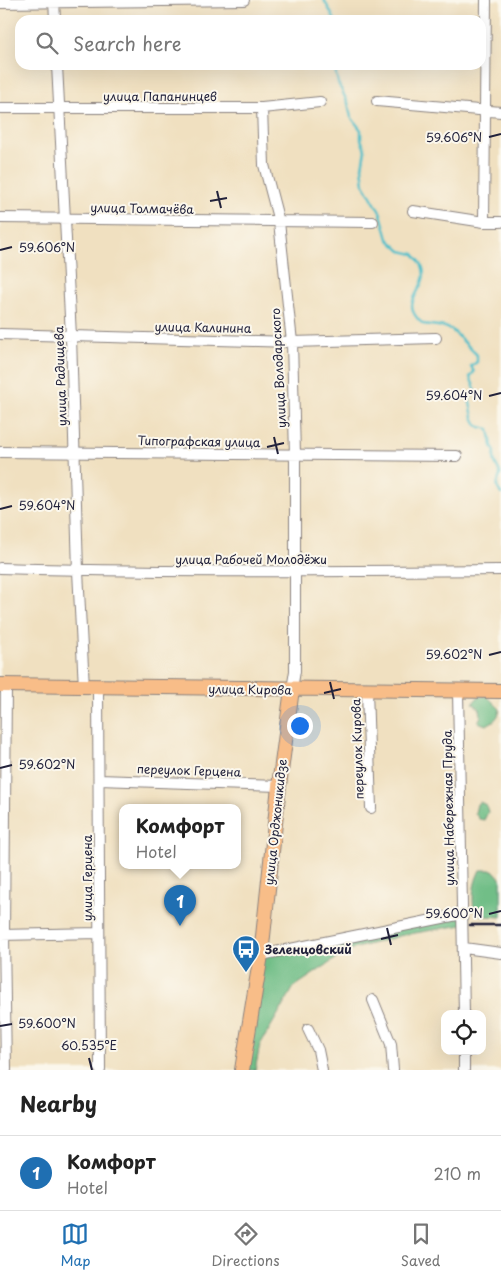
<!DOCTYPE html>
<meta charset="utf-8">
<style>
body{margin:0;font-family:"Playpen Sans",sans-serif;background:#f6f6f6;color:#222}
.controls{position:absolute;right:15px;bottom:15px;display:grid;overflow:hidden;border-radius:10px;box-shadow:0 5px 20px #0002}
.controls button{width:45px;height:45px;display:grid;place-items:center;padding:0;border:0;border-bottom:1px solid #e0e0e0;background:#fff;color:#222;font:25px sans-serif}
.you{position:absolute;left:299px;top:725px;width:18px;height:18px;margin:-12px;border:4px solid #fff;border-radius:50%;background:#1a73e8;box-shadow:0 0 0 8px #1a73e833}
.badge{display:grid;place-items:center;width:32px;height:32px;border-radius:50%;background:#1f6fb2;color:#fff;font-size:16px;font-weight:700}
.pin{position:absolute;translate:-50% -41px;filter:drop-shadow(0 1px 2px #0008)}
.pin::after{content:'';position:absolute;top:26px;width:18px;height:15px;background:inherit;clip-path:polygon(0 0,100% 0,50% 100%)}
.popup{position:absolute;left:119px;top:804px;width:122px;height:65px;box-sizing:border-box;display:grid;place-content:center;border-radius:10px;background:#fff;filter:drop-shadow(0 1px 4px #0005);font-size:16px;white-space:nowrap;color:#767676}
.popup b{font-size:19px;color:#222}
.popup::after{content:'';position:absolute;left:50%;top:100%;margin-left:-10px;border:10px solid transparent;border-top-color:#fff}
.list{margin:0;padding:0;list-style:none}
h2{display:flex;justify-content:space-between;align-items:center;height:65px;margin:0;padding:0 20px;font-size:21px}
h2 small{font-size:16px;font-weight:400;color:#767676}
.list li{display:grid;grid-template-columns:32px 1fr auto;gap:15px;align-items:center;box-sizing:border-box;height:75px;padding:0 20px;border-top:1px solid #e0e0e0}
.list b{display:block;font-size:19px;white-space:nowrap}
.list p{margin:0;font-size:16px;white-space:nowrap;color:#767676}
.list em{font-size:16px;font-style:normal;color:#767676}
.icon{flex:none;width:28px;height:28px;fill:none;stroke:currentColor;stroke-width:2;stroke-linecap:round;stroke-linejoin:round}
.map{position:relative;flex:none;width:501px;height:1070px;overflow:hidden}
.search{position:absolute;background:#fff;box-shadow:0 5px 20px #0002;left:15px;right:15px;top:15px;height:55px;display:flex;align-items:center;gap:12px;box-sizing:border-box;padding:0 18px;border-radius:15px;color:#767676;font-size:19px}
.sheet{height:140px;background:#fff}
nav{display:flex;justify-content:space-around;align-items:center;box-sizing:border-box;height:70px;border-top:1px solid #e0e0e0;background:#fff;font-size:14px;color:#767676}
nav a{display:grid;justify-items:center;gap:2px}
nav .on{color:#1f6fb2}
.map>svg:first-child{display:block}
</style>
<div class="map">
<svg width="501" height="1070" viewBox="0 0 501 1070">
<rect width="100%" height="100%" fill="#fbf7ec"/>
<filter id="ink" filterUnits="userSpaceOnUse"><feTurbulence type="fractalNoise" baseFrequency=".02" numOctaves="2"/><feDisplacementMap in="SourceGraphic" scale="10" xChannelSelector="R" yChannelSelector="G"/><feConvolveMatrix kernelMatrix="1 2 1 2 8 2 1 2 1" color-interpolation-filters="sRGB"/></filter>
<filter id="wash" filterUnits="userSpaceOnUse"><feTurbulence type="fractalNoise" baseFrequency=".0096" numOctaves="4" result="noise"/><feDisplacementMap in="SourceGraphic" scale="20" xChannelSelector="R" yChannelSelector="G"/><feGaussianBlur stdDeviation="1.12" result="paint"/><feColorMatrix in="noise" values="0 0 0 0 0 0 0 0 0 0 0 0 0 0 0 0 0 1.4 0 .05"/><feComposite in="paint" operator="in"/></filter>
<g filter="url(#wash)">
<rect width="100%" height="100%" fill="#f0e0c0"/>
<path fill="#71be87" stroke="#4a7061" d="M487 696 500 709C499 718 493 722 486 725L478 722 481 716 480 709 473 703 478 697Z
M480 802 486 805 488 812 484 820 479 819 475 813 477 804Z
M480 870H493L501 879V917L484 916 474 911C472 896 473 884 480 870Z
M462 914 463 925 403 935 349 950 294 987 260 1045 255 1070H242L261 955Z"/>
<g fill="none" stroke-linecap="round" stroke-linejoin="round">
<path stroke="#51bfca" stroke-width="2.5" d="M324 0 335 20
M334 65 338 83 348 103 351 117 361 130V139L365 150 362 167 364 184 381 214 388 239 401 251 414 254C445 287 390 296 423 324L445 327 452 330 477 355V362L471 366 474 372 470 377 476 391 469 398 473 417 477 425 480 427 489 429 492 446 495 452C491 464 501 468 500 475 499 479 497 482 497 487L501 494"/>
</g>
</g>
<g filter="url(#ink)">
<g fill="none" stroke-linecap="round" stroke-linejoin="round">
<g stroke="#89817e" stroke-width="12">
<path id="minor" d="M54 0 55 20
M0 3 244 0
M57 65 71 336 78 571 84 687
M377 101 501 112
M0 108H262L320 102
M262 108 264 165 279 222 292 342 295 455V671L292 689
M413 211 484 222H501
M0 218 373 222
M484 222 486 0
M0 334 292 342 436 338
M0 452 457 456
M0 568C167 573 334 571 501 570
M98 687 100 1070
M367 690 371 808
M458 691 464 1014
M99 780 279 786
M0 935 99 933
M464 948 501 953
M261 955 462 914
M373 1000 391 1044 393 1070
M308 1029 318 1050 322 1070
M464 1051V1070
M6 1070 4 935 6 686"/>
</g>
<g stroke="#89817e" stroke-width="16">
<path id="major" d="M0 685 501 691
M242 1070 261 955 279 786 292 689"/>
</g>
<use href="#minor" stroke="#fff" stroke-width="10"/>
<use href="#major" stroke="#f8bd88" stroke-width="14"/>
<path stroke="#22223b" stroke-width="2.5" d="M470 925H501"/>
</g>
</g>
<path fill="none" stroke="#22223b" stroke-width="2" d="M489 137 501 134M217 191 221 208M210 201 227 198M0 250 12 247M489 396 501 393M274 437 278 454M267 447 284 443M0 509 12 506M489 655 501 652M330 682 334 699M324 693 341 689M0 768 12 765M489 914 501 911M387 928 391 945M381 939 398 935M0 1026 12 1024M89 1058 92 1070"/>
<defs>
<g id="bus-pin" transform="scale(1.4375)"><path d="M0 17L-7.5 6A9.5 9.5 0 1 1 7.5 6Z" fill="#1f6fb2" stroke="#fbf7ec"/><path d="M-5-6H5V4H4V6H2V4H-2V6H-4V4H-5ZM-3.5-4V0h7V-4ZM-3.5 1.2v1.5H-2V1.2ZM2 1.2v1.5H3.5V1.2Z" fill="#fff"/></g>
</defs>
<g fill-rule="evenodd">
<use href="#bus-pin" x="246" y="949"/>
</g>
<g text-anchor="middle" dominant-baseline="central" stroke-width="4" stroke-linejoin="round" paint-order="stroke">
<g font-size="12" fill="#22223b" stroke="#fbf7ec">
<text x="160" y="96">улица Папанинцев</text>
<text transform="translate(142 208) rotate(1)">улица Толмачёва</text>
<text transform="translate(203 327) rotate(1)">улица Калинина</text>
<text transform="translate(278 368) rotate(-93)">улица Володарского</text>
<text transform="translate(60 376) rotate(-92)">улица Радищева</text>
<text transform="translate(199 441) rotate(1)">Типографская улица</text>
<text x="251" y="559">улица Рабочей Молодёжи</text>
<text transform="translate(250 689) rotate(1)">улица Кирова</text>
<text transform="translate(357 749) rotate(-92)">переулок Кирова</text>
<text transform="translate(189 770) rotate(2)">переулок Герцена</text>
<text transform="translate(448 808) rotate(-91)">улица Набережная Пруда</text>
<text transform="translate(275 822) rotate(-84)">улица Орджоникидзе</text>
<text transform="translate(87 878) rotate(-90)">улица Герцена</text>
</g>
<g font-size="12" font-weight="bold" fill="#22223b" stroke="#fbf7ec" text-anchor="start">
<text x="265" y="949">Зеленцовский</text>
</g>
</g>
<g font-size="12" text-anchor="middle" fill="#22223b" stroke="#fbf7ec" stroke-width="4" stroke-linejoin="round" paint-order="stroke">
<text x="454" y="142">59.606°N</text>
<text x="47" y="252">59.606°N</text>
<text x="454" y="400">59.604°N</text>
<text x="47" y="510">59.604°N</text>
<text x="454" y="659">59.602°N</text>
<text x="47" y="769">59.602°N</text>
<text x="454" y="918">59.600°N</text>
<text x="47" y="1028">59.600°N</text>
<text x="89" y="1050">60.535°E</text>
</g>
</svg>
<div class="controls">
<button><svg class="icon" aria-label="locate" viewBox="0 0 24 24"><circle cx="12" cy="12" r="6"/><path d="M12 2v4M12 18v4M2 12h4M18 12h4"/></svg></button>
</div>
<div class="you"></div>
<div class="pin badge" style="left:180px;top:926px">1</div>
<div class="popup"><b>Комфорт</b>Hotel</div>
<div class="search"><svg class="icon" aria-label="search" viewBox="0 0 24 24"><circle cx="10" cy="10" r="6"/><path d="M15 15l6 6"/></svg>Search here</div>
</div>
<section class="sheet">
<h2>Nearby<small></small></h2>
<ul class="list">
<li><span class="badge">1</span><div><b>Комфорт</b><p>Hotel</p></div><em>210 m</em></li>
</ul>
</section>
<nav>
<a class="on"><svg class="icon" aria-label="map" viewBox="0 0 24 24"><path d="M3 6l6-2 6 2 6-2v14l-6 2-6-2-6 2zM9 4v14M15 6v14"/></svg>Map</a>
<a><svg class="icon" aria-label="directions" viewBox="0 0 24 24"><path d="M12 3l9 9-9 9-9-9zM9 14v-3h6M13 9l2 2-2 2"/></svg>Directions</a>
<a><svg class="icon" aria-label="saved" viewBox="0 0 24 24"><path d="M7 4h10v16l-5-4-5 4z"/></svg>Saved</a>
</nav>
